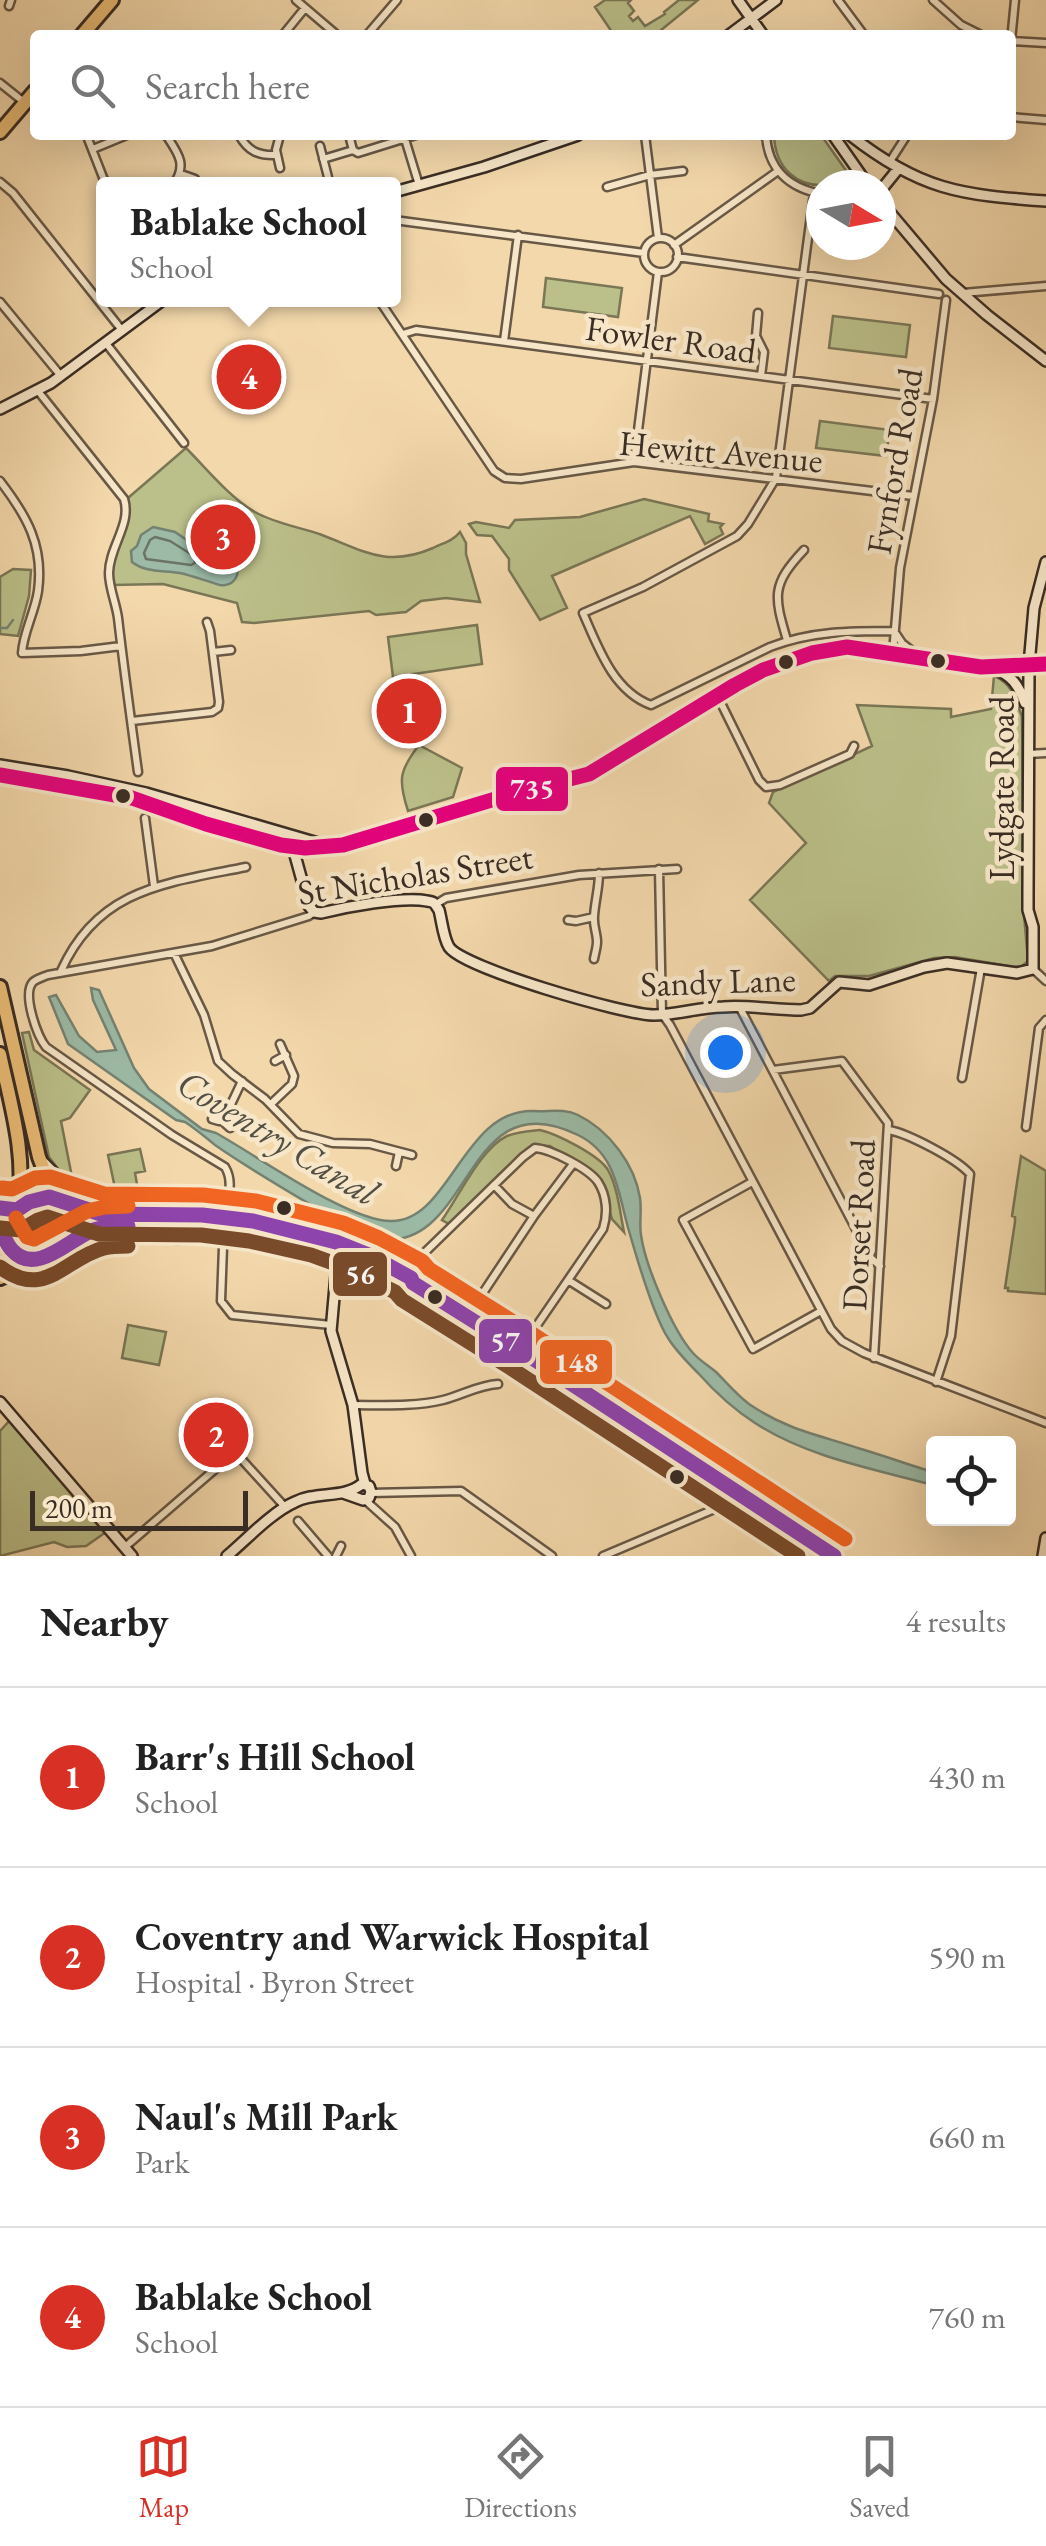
<!DOCTYPE html>
<meta charset="utf-8">
<style>
body{margin:0;font-family:"EB Garamond",serif;background:#f6f6f6;color:#222}
.controls{position:absolute;right:30px;bottom:30px;display:grid;overflow:hidden;border-radius:10px;box-shadow:0 10px 40px #0002}
.controls button{width:90px;height:90px;display:grid;place-items:center;padding:0;border:0;border-bottom:2px solid #e0e0e0;background:#fff;color:#222;font:50px sans-serif}
.compass{position:absolute;left:806px;top:170px;width:90px;height:90px;border-radius:50%;background:#fff;box-shadow:0 10px 40px #0002;rotate:100deg}
.scale{position:absolute;left:30px;bottom:25px;width:218px;box-sizing:border-box;padding-left:10px;border:5px solid #3a2d24;border-top:0;font-size:28px;line-height:35px;white-space:nowrap;color:#3a2d24;-webkit-text-stroke:8px #f7e6c8;paint-order:stroke}
.you{position:absolute;left:725px;top:1052px;width:35px;height:35px;margin:-25px;border:8px solid #fff;border-radius:50%;background:#1a73e8;box-shadow:0 0 0 15px #1a73e833}
.badge{display:grid;place-items:center;width:65px;height:65px;border-radius:50%;background:#d93025;color:#fff;font-size:32px;font-weight:700}
.pin{position:absolute;translate:-50% -50%;border:5px solid #fff;box-shadow:0 2px 10px #0006}
.popup{position:absolute;left:96px;top:177px;width:305px;height:130px;box-sizing:border-box;display:grid;place-content:center;border-radius:10px;background:#fff;filter:drop-shadow(0 2px 8px #0005);font-size:32px;white-space:nowrap;color:#767676}
.popup b{font-size:38px;color:#222}
.popup::after{content:'';position:absolute;left:50%;top:100%;margin-left:-20px;border:20px solid transparent;border-top-color:#fff}
.list{margin:0;padding:0;list-style:none}
h2{display:flex;justify-content:space-between;align-items:center;height:130px;margin:0;padding:0 40px;font-size:42px}
h2 small{font-size:32px;font-weight:400;color:#767676}
.list li{display:grid;grid-template-columns:65px 1fr auto;gap:30px;align-items:center;box-sizing:border-box;height:180px;padding:0 40px;border-top:2px solid #e0e0e0}
.list b{display:block;font-size:38px;white-space:nowrap}
.list p{margin:0;font-size:32px;white-space:nowrap;color:#767676}
.list em{font-size:32px;font-style:normal;color:#767676}
.icon{flex:none;width:55px;height:55px;fill:none;stroke:currentColor;stroke-width:2;stroke-linecap:round;stroke-linejoin:round}
.map{position:relative;flex:none;width:1046px;height:1556px;overflow:hidden}
.search{position:absolute;background:#fff;box-shadow:0 10px 40px #0002;left:30px;right:30px;top:30px;height:110px;display:flex;align-items:center;gap:25px;box-sizing:border-box;padding:0 35px;border-radius:10px;color:#767676;font-size:38px}
.sheet{height:850px;background:#fff}
nav{display:flex;justify-content:space-around;align-items:center;box-sizing:border-box;height:140px;border-top:2px solid #e0e0e0;background:#fff;font-size:28px;color:#767676}
nav a{display:grid;justify-items:center;gap:5px}
nav .on{color:#d93025}
.map>svg:first-child{display:block}
</style>
<div class="map">
<svg width="1046" height="1556" viewBox="0 0 1046 1556">
<rect width="100%" height="100%" fill="#f3d8ab"/>
<filter id="stains"><feTurbulence type="fractalNoise" baseFrequency=".002" numOctaves="4"/><feColorMatrix values="0 0 0 0 .2 0 0 0 0 .09 0 0 0 0 .02 0 0 0 .5 -.17"/></filter>
<radialGradient id="worn" r=".72"><stop offset=".6" stop-color="#630" stop-opacity="0"/><stop offset="1" stop-color="#630" stop-opacity=".3"/></radialGradient>
<path fill="#bbbf89" stroke="#7a7656" stroke-width="2.5" d="M605 0H631L628 3 634 11 629 16 633 21 638 17 645 26 665 14 664 12 679 0H698L655 35H614L595 7Z
M774 135H821L852 179C843 186 839 184 828 185 797 188 775 168 774 135Z
M546 278 622 288 618 317 543 307Z
M833 316 910 325 906 357 829 348Z
M820 421 890 430 886 456 816 448Z
M186 448C207 469 229 497 255 512 276 524 300 527 322 535 364 551 387 568 433 548 443 543 453 541 460 532L466 543V554L480 602 446 598 421 601 406 612 376 615 369 611 254 623 242 622 237 603 163 584 113 585C113 577 112 569 113 561 117 540 134 519 128 498Z
M644 499 709 514 708 521 723 524 720 527 723 534 705 544 690 516 552 576 567 608 540 620 509 570V559L492 536 477 535 469 524 476 522 509 528 515 520 580 517Z
M13 569 31 570 29 596 18 636 0 634V577Z
M477 625 482 664 393 677 388 637Z
M994 676C1012 683 1016 699 1022 717L1024 915 1028 961 1022 966 1014 967 955 957 934 958 869 976H835L829 981 750 900 806 843 769 803 773 792 872 746 857 705 951 709V717L991 709Z
M419 745 462 768 453 797 408 811C398 780 399 771 419 745Z
M29 1032 34 1050 90 1090 70 1118 61 1121 72 1177 61 1173 49 1157 22 1033Z
M540 1130C557 1134 599 1155 608 1170 618 1188 620 1213 624 1232L612 1219 601 1182 550 1146H535L449 1224 442 1220C459 1196 481 1148 507 1136 517 1132 530 1131 540 1130Z
M140 1149 145 1171 135 1173 140 1201 130 1200 115 1188 108 1155Z
M1021 1156 1046 1171V1294L1008 1291V1288H1005L1015 1222V1217L1012 1216Z
M44 1202C62 1203 68 1216 62 1232L35 1249H23L17 1242C16 1224 27 1209 44 1202Z
M128 1325 166 1332 159 1365 122 1358Z
M12 1418 106 1532 86 1546 67 1547 54 1542 0 1556V1431Z"/>
<path fill="#9cbaa6" stroke="#758272" stroke-width="2.5" d="M153 527 175 532 194 545 234 562 238 570C237 581 230 586 220 585 206 581 193 576 180 573 163 570 146 573 132 562L131 551 137 546 141 535Z
M91 988 99 990 134 1068 149 1089 202 1129 216 1133C256 1155 348 1221 391 1221 450 1222 463 1108 534 1111 549 1112 564 1108 578 1115 609 1130 635 1165 640 1198 642 1211 639 1224 641 1235 645 1265 673 1331 693 1353 699 1360 709 1366 716 1372 727 1383 737 1395 749 1404 787 1430 819 1435 861 1449 885 1456 909 1465 933 1472V1485C874 1469 807 1457 755 1423 733 1409 715 1392 698 1373 687 1362 676 1351 668 1338 653 1315 637 1259 629 1231 618 1194 617 1154 578 1135 463 1078 474 1252 379 1239 357 1237 337 1221 318 1209 284 1189 248 1168 215 1145 205 1137 196 1129 185 1122L176 1120 68 1044 49 997 56 995 79 1036 97 1052 116 1050 93 1000Z"/>
<g fill="none" stroke-linecap="round" stroke-linejoin="round">
<path stroke="#6b7465" stroke-width="2.5" d="M155 537 170 541 194 556 195 563 191 565 146 559 144 553 150 540Z"/>
<path stroke="#758272" stroke-width="2.5" d="M0 628H7L13 620"/>
<g stroke="#685846" stroke-width="11">
<path id="street" d="M296 0 337 35
M838 0 864 35
M933 0 961 25 981 35
M9 6 11 0
M283 35 305 8
M367 35 397 0
M1011 41 1015 0
M1011 41 1046 43
M0 83 25 103
M1011 117 1046 120
M166 135C178 153 188 165 173 185
M239 135C248 151 258 156 277 155
M349 135 353 150
M645 135 658 238
M766 135C768 169 789 188 821 194
M88 139 106 185
M405 139 419 185
M320 146 330 185
M93 149 127 135
M323 159 353 150 358 153 416 135
M889 163 907 135
M280 168 276 150 280 135
M181 174 195 179 198 185
M0 182 13 193 121 329
M607 187 650 175 683 171
M814 193 776 478 748 524 737 536 643 587 583 613C598 647 613 691 651 705L770 647C811 631 851 631 894 631L902 643 920 657
M394 220 644 253
M644 255a17 17 0 1 1 34 0a17 17 0 1 1-34 0Z
M674 245 778 171
M677 257 939 294
M963 293 1046 286
M379 300 494 471 505 478 521 479 634 462 913 496
M0 302 61 376
M758 313 756 336 764 352 761 376
M403 334 416 330 933 399
M504 341 518 235
M105 342 184 443
M38 391 124 499C132 524 109 547 109 573 109 588 116 603 118 618 124 670 131 721 138 772
M634 462 658 272
M0 481C27 516 44 546 38 591 35 612 23 633 22 653L81 651 121 646
M787 640C774 596 771 585 804 550
M213 652 231 650
M893 653 900 568 933 399 946 300
M718 697 759 780 766 787 780 785 850 754 854 746
M132 721 212 712 218 708 219 702 210 631 207 622
M1028 754 1046 753
M145 818 154 886
M659 869 662 1014 670 1025 831 1329 842 1341 864 1353 1046 1423
M436 904 446 898 579 875 677 869
M568 920 576 921 594 917
M174 953 204 1015 218 1061 232 1074 265 1099 299 1134 333 1143 370 1144 412 1155
M594 959C595 953 597 947 597 942 597 933 593 926 594 916 595 901 599 888 599 873
M1033 969 1046 981
M61 971C98 888 167 883 246 867
M740 1008 871 1258 880 1266
M275 1061 286 1055
M773 1070 842 1061 888 1123 874 1358
M962 1078 981 968
M271 1104 292 1084 294 1076 280 1044
M212 1119 219 1121 225 1117 242 1081
M221 1120 230 1128
M1026 1127 1039 1028 1046 1020
M889 1130C909 1134 957 1159 970 1174L951 1336 936 1382
M396 1166 399 1152
M752 1182 683 1220 753 1349 821 1311
M494 1185 512 1204 534 1216
M218 1216C229 1203 234 1182 225 1167L172 1135 46 1047C37 1036 22 994 33 982 35 980 45 976 48 975L212 946 309 916 314 912
M144 1227C153 1231 166 1240 176 1240 193 1240 212 1229 223 1247L221 1301 232 1315 331 1325
M408 1256 425 1266
M416 1261 523 1157 535 1148C551 1149 589 1169 598 1182 607 1196 608 1214 603 1229L520 1350
M568 1280 606 1304
M467 1317 534 1216 573 1164
M353 1405C382 1405 414 1407 443 1400 462 1395 479 1385 498 1384
M371 1493 461 1491 552 1556
M365 1500 395 1527 411 1556
M712 1510 720 1494 717 1480
M298 1521 328 1556
M125 1547 235 1452 285 1507
M336 1556 341 1546
M603 1556 743 1497"/>
</g>
<g stroke="#3a2d24" stroke-width="14">
<path id="secondary" d="M738 0 763 35
M729 35 776 0
M833 135 868 185
M850 135C920 190 960 195 1046 201
M881 190 898 169
M394 192 484 167 578 135
M881 202 946 279 987 315 1046 361
M0 409 51 383 163 300
M994 669C1012 675 1019 686 1025 703
M0 765 68 776 146 793 318 843
M0 775 132 798 206 824 281 845 305 848 343 845 515 793 589 774 735 685 763 670 812 653 847 647 960 665 981 667 1046 664
M293 848 309 906 314 912 321 913C346 907 402 896 427 901 435 902 434 903 439 910 442 921 443 937 449 947 463 968 625 1015 654 1015 677 1015 700 1007 723 1007 749 1005 775 1010 801 1010L810 1008 839 982 869 985 924 967 947 963 1017 973 1033 969V927L1028 910V894L1029 665 1034 608 1046 562
M44 1163 75 1194 106 1211
M67 1203 100 1214 218 1216 265 1224 367 1254 411 1278 413 1283 520 1350 834 1556
M0 1208 17 1210
M69 1242C102 1224 116 1227 151 1226 239 1223 327 1245 405 1286L413 1283
M341 1252 336 1275 331 1331 353 1405 362 1473 365 1484
M0 1402 132 1556
M227 1556C247 1539 272 1512 295 1502 316 1491 344 1499 362 1484L369 1486 371 1492 369 1498 363 1500 343 1493
M1043 1556 1046 1538"/>
</g>
<g stroke="#3a2d24" stroke-width="18">
<path id="highway" d="M82 35 112 0
M0 132 35 91
M0 987 39 1157 49 1183 61 1199
M0 1054C11 1106 27 1156 18 1209
M46 1195C96 1201 73 1273 18 1256 0 1233 18 1200 46 1195Z
M0 1278 39 1260"/>
</g>
<use href="#street" stroke="#f7e6c8" stroke-width="6"/>
<use href="#secondary" stroke="#f7e6c8" stroke-width="9"/>
<use href="#highway" stroke="#eabc76" stroke-width="12"/>
<g stroke="#f7e6c8" stroke-width="22">
<path id="bus-1" d="M0 775 132 798 206 824 281 845 305 848 343 845 515 793 589 774 735 685 763 670 812 653 847 647 981 667 1046 664"/>
</g>
<g stroke="#f7e6c8" stroke-width="22">
<path id="bus-2" d="M0 1208 17 1210 29 1202 49 1197 101 1214 202 1215 253 1221 336 1242 371 1256 411 1278 413 1283 520 1350 834 1556
M0 1230C4 1236 7 1245 12 1250 35 1276 68 1241 89 1232 102 1226 115 1226 128 1226"/>
</g>
<g stroke="#f7e6c8" stroke-width="22">
<path id="bus-3" d="M0 1228 21 1230 38 1220 47 1217 99 1234 201 1235 249 1241 311 1255 347 1268 395 1292 402 1300 509 1367 798 1556
M0 1267C45 1301 65 1258 104 1248 111 1246 120 1246 128 1246"/>
</g>
<g stroke="#f7e6c8" stroke-width="22">
<path id="bus-4" d="M2 1188 12 1189 35 1178 50 1177 104 1194 203 1195 256 1201 343 1223 379 1238 422 1261 429 1269 531 1333 845 1539
M16 1218 27 1237 34 1239 87 1211 105 1207 128 1206"/>
</g>
<use href="#bus-1" stroke="#e5007d" stroke-width="15"/>
<use href="#bus-2" stroke="#8e44ad" stroke-width="15"/>
<use href="#bus-3" stroke="#7a4b2a" stroke-width="15"/>
<use href="#bus-4" stroke="#f26522" stroke-width="15"/>
</g>
<g fill="#3a2d24" stroke="#f7e6c8" stroke-width="4">
<circle cx="938" cy="661" r="9"/>
<circle cx="786" cy="662" r="9"/>
<circle cx="123" cy="796" r="9"/>
<circle cx="426" cy="820" r="9"/>
<circle cx="284" cy="1208" r="9"/>
<circle cx="435" cy="1297" r="9"/>
<circle cx="677" cy="1477" r="9"/>
</g>
<g text-anchor="middle" dominant-baseline="central" stroke-width="9" stroke-linejoin="round" paint-order="stroke">
<g font-size="35" fill="#3a2d24" stroke="#f7e6c8">
<text transform="translate(671 339) rotate(8)">Fowler Road</text>
<text transform="translate(721 451) rotate(5)">Hewitt Avenue</text>
<text transform="translate(894 461) rotate(-80)">Fynford Road</text>
<text transform="translate(1001 788) rotate(-90)">Lydgate Road</text>
<text transform="translate(415 874) rotate(-9)">St Nicholas Street</text>
<text transform="translate(718 981) rotate(-2)">Sandy Lane</text>
<text transform="translate(858 1225) rotate(-87)">Dorset Road</text>
</g>
<g font-size="38" font-style="italic" fill="#525044" stroke="#f7e6c8">
<text transform="translate(278 1137) rotate(31)">Coventry Canal</text>
</g>
</g>
<g stroke="#f7e6c8" stroke-width="4">
<rect x="494" y="765" width="76" height="48" rx="10" fill="#e5007d"/>
<rect x="331" y="1250" width="58" height="48" rx="10" fill="#7a4b2a"/>
<rect x="477" y="1317" width="57" height="48" rx="10" fill="#8e44ad"/>
<rect x="538" y="1338" width="76" height="48" rx="10" fill="#f26522"/>
</g>
<g font-size="28" text-anchor="middle" font-weight="bold" fill="#fff">
<text x="532" y="798">735</text>
<text x="360" y="1284">56</text>
<text x="505" y="1351">57</text>
<text x="576" y="1372">148</text>
</g>
<rect width="100%" height="100%" filter="url(#stains)"/>
<rect width="100%" height="100%" fill="url(#worn)"/>
</svg>
<div class="controls">
<button><svg class="icon" aria-label="locate" viewBox="0 0 24 24"><circle cx="12" cy="12" r="6"/><path d="M12 2v4M12 18v4M2 12h4M18 12h4"/></svg></button>
</div>
<svg class="compass" viewBox="-18 -18 36 36"><path d="M0-13l5 13h-10z" fill="#e53935"/><path d="M0 13l5-13h-10z" fill="#767676"/></svg>
<div class="scale">200 m</div>
<div class="you"></div>
<div class="pin badge" style="left:409px;top:711px">1</div>
<div class="pin badge" style="left:216px;top:1435px">2</div>
<div class="pin badge" style="left:223px;top:537px">3</div>
<div class="pin badge" style="left:249px;top:377px">4</div>
<div class="popup"><b>Bablake School</b>School</div>
<div class="search"><svg class="icon" aria-label="search" viewBox="0 0 24 24"><circle cx="10" cy="10" r="6"/><path d="M15 15l6 6"/></svg>Search here</div>
</div>
<section class="sheet">
<h2>Nearby<small>4 results</small></h2>
<ul class="list">
<li><span class="badge">1</span><div><b>Barr's Hill School</b><p>School</p></div><em>430 m</em></li>
<li><span class="badge">2</span><div><b>Coventry and Warwick Hospital</b><p>Hospital · Byron Street</p></div><em>590 m</em></li>
<li><span class="badge">3</span><div><b>Naul's Mill Park</b><p>Park</p></div><em>660 m</em></li>
<li><span class="badge">4</span><div><b>Bablake School</b><p>School</p></div><em>760 m</em></li>
</ul>
</section>
<nav>
<a class="on"><svg class="icon" aria-label="map" viewBox="0 0 24 24"><path d="M3 6l6-2 6 2 6-2v14l-6 2-6-2-6 2zM9 4v14M15 6v14"/></svg>Map</a>
<a><svg class="icon" aria-label="directions" viewBox="0 0 24 24"><path d="M12 3l9 9-9 9-9-9zM9 14v-3h6M13 9l2 2-2 2"/></svg>Directions</a>
<a><svg class="icon" aria-label="saved" viewBox="0 0 24 24"><path d="M7 4h10v16l-5-4-5 4z"/></svg>Saved</a>
</nav>
